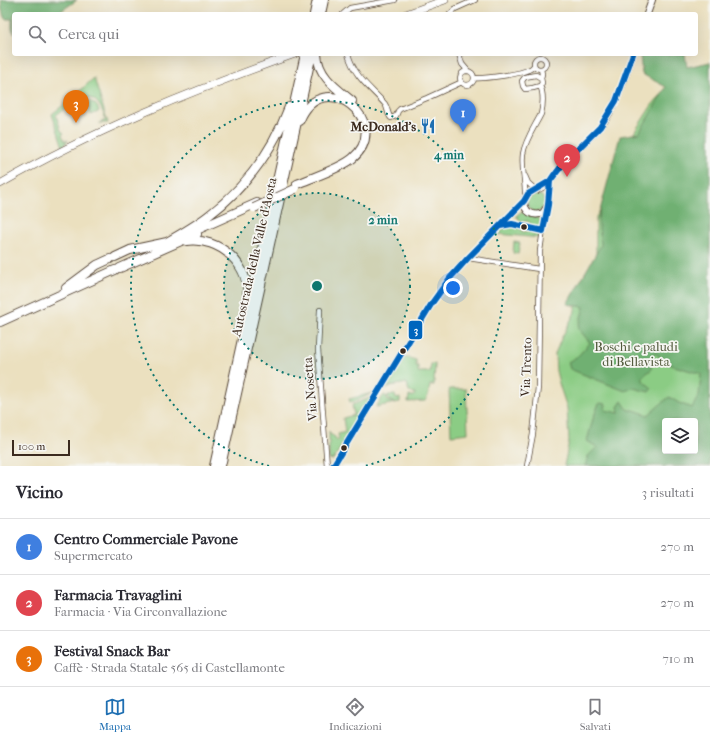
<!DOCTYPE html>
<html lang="it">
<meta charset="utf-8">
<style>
body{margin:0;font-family:"IM FELL French Canon",serif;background:#f2f2f3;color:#2b2b33}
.controls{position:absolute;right:12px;bottom:12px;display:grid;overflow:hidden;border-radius:4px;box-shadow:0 4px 16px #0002}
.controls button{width:36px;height:36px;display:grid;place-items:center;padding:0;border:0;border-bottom:1px solid #e1e1e2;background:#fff;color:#2b2b33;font:20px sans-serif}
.scale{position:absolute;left:12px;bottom:10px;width:58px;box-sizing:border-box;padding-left:4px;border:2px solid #3b2a1e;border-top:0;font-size:11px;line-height:14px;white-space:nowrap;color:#3b2a1e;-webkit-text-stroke:3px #f6f6f2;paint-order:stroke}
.you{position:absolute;left:453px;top:288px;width:14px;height:14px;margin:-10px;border:3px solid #fff;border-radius:50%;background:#1a73e8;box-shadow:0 0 0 6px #1a73e833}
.badge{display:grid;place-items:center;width:26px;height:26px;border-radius:50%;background:#1f6fb2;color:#fff;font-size:13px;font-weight:700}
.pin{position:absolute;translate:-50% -33px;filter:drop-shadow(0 1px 2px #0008)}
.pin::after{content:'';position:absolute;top:21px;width:14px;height:12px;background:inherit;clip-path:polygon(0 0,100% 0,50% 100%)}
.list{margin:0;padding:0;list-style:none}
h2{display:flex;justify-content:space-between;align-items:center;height:52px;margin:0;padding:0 16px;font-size:17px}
h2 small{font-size:13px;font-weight:400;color:#7c7c81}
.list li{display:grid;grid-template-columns:26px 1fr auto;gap:12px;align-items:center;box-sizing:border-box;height:56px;padding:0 16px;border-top:1px solid #e1e1e2}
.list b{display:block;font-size:15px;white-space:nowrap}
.list p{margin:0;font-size:13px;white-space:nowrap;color:#7c7c81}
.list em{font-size:13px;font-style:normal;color:#7c7c81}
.icon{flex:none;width:22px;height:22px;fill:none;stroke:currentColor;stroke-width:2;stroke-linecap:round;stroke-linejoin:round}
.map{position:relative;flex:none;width:710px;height:466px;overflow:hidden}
.search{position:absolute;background:#fff;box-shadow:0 4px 16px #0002;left:12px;right:12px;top:12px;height:44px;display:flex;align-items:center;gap:10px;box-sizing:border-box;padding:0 14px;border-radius:4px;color:#7c7c81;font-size:15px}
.sheet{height:220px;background:#fff}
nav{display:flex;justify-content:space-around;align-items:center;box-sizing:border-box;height:56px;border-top:1px solid #e1e1e2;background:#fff;font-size:11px;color:#7c7c81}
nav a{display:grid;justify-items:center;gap:2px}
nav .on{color:#1f6fb2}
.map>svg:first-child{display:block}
</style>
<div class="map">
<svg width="710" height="466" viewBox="0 0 710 466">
<rect width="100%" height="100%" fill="#f6f6f2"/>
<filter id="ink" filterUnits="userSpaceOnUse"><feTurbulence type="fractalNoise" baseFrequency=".025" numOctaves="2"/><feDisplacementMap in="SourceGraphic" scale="8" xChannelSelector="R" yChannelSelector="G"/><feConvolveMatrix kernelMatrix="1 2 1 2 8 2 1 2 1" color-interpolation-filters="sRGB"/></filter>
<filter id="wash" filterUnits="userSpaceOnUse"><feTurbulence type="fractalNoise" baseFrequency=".012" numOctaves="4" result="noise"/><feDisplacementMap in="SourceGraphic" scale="16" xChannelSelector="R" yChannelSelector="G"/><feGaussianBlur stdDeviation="0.9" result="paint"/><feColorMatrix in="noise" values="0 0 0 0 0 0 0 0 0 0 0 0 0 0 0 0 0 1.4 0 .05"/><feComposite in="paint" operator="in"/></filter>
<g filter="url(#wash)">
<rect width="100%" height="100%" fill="#ebe0bf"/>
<path fill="#8bcc84" stroke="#637b51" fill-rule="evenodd" d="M686 77 710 466H564L569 441 567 408 560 387 556 371 555 354 561 339 574 314 580 293 592 275 596 254V217L612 189 632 136 652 105 672 83ZM665 421H695V451H665Z
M94 78 108 123H99L106 120C99 100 92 91 72 104 66 108 61 111 56 115L61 131 64 133 62 135 65 141 68 140 63 147 52 114 71 99Z
M90 101 96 105 99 110 98 112 91 115 87 104Z
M527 203a9 9 0 1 1 18 0a9 9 0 1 1-18 0Z
M521 212H524L530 216 538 218 541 222V229L531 226 530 223 527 221 522 222 516 216Z
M512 226 520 227 522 232 528 231 540 236V238L498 234 504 228Z
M514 242 520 243 518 254 513 253Z
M405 357 416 360V366H418V372H430L431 364H435L434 385H430L428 396 425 401 408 402 409 396H414L415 393 409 392 407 383 391 386 385 389 384 387Z
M449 389H466L468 433 451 435Z
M372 393 357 401 350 402 349 399Z
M384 395H385L388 401 395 403 376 407Z
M388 395H395L396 399 400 398V402C394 403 391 402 387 397Z
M372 397 333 460 329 459V431L330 434 335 437 337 440H339L338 434 345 432 343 418 354 415 352 405Z"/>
<path fill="#70b072" stroke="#566d48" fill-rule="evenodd" d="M1 0H77L57 14H14V33L12 29V19H5C2 14 1 6 1 0Z
M642 54H685L687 67 710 62V466H585L588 456 597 447 587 441 593 419 599 403 606 404 605 410 619 413 618 407 622 401 628 410H634L648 415 669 397 679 403 692 408 699 395 701 374 671 365 655 353 648 361 652 369 642 377 644 382 652 388 649 392 633 388 625 391 570 369 568 362 578 356 590 343 578 328 584 307 567 304 601 245 598 218 620 136 639 133 666 87 642 74 640 56ZM665 421H695V451H665Z"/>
</g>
<g filter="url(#ink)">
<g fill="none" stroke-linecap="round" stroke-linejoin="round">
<g stroke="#554536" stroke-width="6">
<path id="minor" d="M343 14 350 8 395 0
M450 14 455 9 475 0
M348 54C355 78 370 87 385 104 388 108 387 114 391 118L396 116 398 111 400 109 427 98 462 82
M459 54 462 64 468 71
M534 63a6 6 0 1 1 12 0a6 6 0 1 1-12 0Z
M460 78a7 7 0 1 1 14 0a7 7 0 1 1-14 0Z
M474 78C484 79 522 74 530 69 531 69 534 66 534 65
M540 86 533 88 525 89 523 86 522 81 525 77 536 75 541 78
M525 176 528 183 537 191
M525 198C526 183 521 169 523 154 525 140 535 126 541 114 543 106 544 93 540 86L542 83 541 78 542 74 541 69
M500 226 512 224 543 231
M468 258 539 269
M320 310 318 349 327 466
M527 466 533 434 538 387 540 251 546 209"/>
</g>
<g stroke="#554536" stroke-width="8">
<path id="secondary" d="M647 14 652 0
M524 201C524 212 533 217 543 213L548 205 550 181
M333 466 432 303 450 278 468 258 524 201C528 189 541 191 550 181 555 176 558 169 563 164 575 151 589 140 600 127 617 105 624 80 633 54"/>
</g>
<g stroke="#554536" stroke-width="8">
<path id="primary" d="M406 14 445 0
M0 184C94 130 194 90 295 54"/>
</g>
<g stroke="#554536" stroke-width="10">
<path id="motorway" d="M314 14 317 0
M321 14 324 0
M317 54C318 76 336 88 352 101
M297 184C311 178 342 168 353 158 394 122 323 65 300 120
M190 233 257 203
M187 241C220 237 251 265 247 299
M167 242C181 234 195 226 208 216 245 188 273 150 289 107
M115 257 130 250 172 241
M120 268 197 234
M66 288 97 265 110 259
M0 322 115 270
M214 466 305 54
M221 466 312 54"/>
</g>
<use href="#minor" stroke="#fff" stroke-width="4.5"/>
<use href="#secondary" stroke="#fff" stroke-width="6"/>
<use href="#primary" stroke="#fff" stroke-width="7"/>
<use href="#motorway" stroke="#fff" stroke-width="8"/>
<g stroke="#554536" stroke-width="10" stroke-linecap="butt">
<path id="motorway-bridge" d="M254 208 295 189"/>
</g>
<use href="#motorway-bridge" stroke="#fff" stroke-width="8"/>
<g stroke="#f6f6f2" stroke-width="9">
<path id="bus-1" d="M500 226 512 224 543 231 548 205 550 181 554 175
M333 466 432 303 450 278 468 258 524 201 528 194 550 181 563 164 600 127 616 101 633 54"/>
</g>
<use href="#bus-1" stroke="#0065bd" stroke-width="6"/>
</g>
</g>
<circle cx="317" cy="286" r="93" fill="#0f766e" fill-opacity=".12"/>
<g fill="none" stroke="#0f766e" stroke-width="2" stroke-dasharray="2 4">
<circle cx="317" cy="286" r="93"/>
<path d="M269 466A186 186 0 1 1 365 466"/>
</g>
<defs>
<g id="restaurant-bare" transform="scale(1.2)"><path d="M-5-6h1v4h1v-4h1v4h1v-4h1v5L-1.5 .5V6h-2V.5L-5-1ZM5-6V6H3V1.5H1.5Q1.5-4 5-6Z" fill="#1f6fb2" stroke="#f6f6f2" stroke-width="2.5" paint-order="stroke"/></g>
</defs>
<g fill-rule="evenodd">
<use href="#restaurant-bare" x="428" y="126"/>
</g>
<g fill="#3b2a1e" stroke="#f6f6f2" stroke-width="1.5">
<circle cx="524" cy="227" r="3.5"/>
<circle cx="403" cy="351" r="3.5"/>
<circle cx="344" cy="448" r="3.5"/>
</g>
<g text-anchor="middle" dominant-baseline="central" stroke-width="3.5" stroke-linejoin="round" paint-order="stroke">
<g font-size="13" font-weight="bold" fill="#3b2a1e" stroke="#f6f6f2" text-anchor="end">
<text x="416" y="126">McDonald's</text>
</g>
<g font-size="13" fill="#3b2a1e" stroke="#f6f6f2">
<text transform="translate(254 257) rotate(-77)">Autostrada della Valle d'Aosta</text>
<text transform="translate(526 367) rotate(-88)">Via Trento</text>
<text transform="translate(310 389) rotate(-95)">Via Nosetta</text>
</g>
<g font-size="13" fill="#535b3d" stroke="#f6f6f2">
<text x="636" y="346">Boschi e paludi<tspan x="636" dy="15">di Bellavista</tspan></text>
</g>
</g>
<circle cx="317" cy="286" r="6" fill="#0f766e" stroke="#f6f6f2" stroke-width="2"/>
<g font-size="12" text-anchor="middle" font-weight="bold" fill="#0f766e" stroke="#f6f6f2" stroke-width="3.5" stroke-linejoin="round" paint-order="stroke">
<text x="449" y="159">4 min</text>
<text x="383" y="224">2 min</text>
</g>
<rect stroke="#f6f6f2" stroke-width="1.5" x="408" y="320" width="15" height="20" rx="4" fill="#0065bd"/>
<g font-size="11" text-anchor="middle" font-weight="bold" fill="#fff">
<text x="416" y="334">3</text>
</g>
</svg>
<div class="controls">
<button><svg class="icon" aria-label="layers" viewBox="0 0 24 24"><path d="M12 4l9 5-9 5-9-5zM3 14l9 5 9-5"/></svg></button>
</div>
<div class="scale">100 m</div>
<div class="you"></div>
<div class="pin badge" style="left:463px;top:132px;background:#3f7fe0">1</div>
<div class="pin badge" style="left:567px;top:177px;background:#e0444e">2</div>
<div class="pin badge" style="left:76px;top:123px;background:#e8710a">3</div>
<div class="search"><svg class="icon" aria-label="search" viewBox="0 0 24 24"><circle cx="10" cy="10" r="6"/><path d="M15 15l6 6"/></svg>Cerca qui</div>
</div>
<section class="sheet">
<h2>Vicino<small>3 risultati</small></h2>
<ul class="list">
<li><span class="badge" style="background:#3f7fe0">1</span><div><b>Centro Commerciale Pavone</b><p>Supermercato</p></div><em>270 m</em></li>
<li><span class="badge" style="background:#e0444e">2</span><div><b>Farmacia Travaglini</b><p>Farmacia · Via Circonvallazione</p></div><em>270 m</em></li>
<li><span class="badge" style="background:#e8710a">3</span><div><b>Festival Snack Bar</b><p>Caffè · Strada Statale 565 di Castellamonte</p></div><em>710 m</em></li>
</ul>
</section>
<nav>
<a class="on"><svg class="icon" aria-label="map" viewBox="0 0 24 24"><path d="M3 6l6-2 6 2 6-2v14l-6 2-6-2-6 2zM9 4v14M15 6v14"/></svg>Mappa</a>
<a><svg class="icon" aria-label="directions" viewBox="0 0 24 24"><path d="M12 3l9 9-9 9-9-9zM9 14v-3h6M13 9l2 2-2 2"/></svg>Indicazioni</a>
<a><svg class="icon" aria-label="saved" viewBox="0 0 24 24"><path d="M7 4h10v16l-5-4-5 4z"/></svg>Salvati</a>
</nav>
